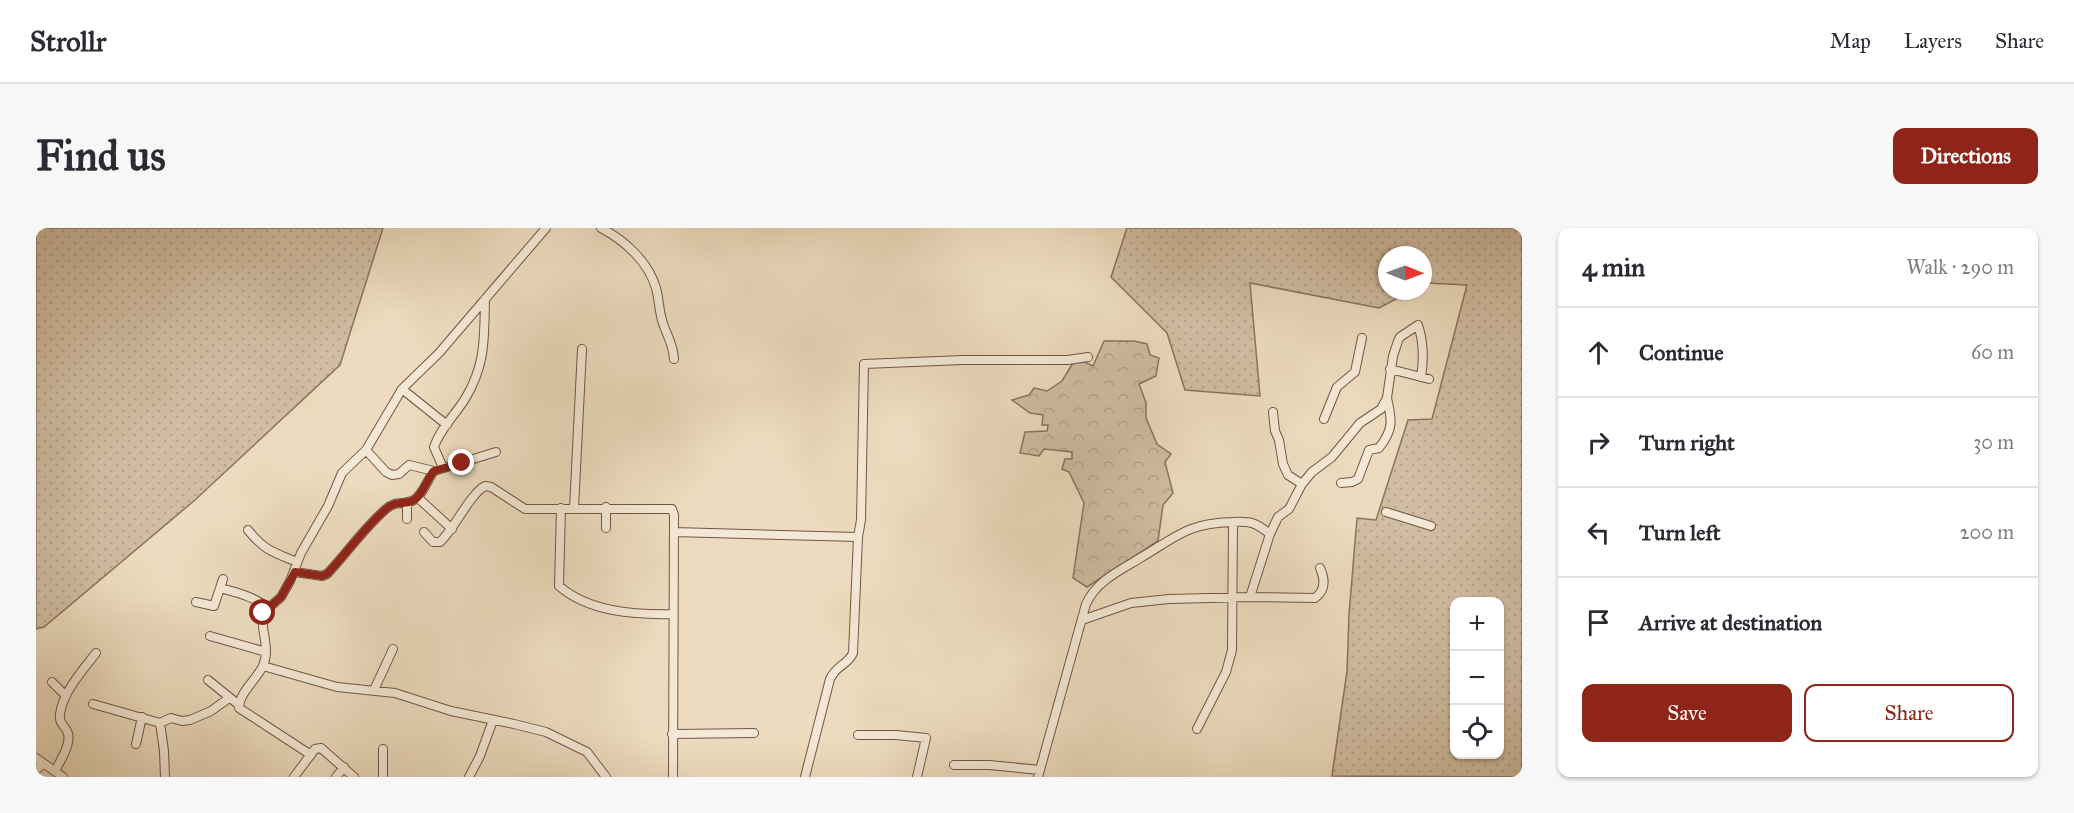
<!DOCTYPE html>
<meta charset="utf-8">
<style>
body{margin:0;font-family:"IM FELL Great Primer",serif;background:#f7f7f7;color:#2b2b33}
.controls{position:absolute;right:18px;bottom:18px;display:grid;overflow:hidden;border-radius:12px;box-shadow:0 2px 4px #0004}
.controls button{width:54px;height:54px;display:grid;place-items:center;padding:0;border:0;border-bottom:2px solid #e1e1e2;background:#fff;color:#2b2b33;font:30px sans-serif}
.compass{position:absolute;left:1342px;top:18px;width:54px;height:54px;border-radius:50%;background:#fff;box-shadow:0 2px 4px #0004;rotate:91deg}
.stop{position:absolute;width:18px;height:18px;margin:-14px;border:4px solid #8f2418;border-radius:50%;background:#fff}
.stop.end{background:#8f2418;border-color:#fff;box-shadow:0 2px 6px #0008}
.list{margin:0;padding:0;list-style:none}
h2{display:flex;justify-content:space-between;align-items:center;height:78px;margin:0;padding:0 24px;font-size:26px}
h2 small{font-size:20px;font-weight:400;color:#7c7c81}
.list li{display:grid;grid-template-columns:39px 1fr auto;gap:18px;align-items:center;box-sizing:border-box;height:90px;padding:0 24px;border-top:2px solid #e1e1e2}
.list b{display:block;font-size:22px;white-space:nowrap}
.list em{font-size:20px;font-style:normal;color:#7c7c81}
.actions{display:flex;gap:12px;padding:18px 24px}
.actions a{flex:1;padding:14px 0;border:2px solid #8f2418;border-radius:12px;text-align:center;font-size:21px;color:#8f2418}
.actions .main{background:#8f2418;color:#fff}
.icon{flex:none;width:33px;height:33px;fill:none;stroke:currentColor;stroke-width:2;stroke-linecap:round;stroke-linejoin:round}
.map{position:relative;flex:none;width:1486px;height:549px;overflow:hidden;border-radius:12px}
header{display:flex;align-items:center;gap:36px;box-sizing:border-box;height:84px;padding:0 30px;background:#fff;border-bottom:2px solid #e1e1e2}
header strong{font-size:28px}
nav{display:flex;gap:33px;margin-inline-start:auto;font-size:21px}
.intro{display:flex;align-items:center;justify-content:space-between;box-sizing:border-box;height:144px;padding:0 36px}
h1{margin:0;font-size:42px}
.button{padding:15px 27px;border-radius:12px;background:#8f2418;color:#fff;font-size:21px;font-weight:700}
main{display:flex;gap:36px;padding:0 36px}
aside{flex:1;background:#fff;border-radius:12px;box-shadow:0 2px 4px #0004}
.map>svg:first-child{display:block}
</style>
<header>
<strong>Strollr</strong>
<nav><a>Map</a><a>Layers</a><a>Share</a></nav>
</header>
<div class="intro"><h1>Find us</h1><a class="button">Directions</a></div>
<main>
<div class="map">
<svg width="1486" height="549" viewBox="0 0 1486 549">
<defs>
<pattern id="grass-dots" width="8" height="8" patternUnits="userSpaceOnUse" patternTransform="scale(1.5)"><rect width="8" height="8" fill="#d0bda2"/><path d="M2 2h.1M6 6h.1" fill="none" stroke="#b4a28b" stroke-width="1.8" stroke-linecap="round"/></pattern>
<pattern id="forest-crowns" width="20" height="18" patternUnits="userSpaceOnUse" patternTransform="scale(1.5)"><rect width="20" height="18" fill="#d0bda2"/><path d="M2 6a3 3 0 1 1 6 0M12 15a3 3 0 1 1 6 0" fill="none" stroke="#b4a28b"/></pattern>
</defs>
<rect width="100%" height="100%" fill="#ecdbbe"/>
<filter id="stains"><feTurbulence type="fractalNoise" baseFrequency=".00333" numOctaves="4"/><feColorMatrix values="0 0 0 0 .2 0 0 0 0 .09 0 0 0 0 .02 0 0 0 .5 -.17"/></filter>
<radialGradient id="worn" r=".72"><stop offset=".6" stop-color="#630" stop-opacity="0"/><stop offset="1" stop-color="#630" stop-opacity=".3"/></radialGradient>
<path fill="url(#grass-dots)" stroke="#8c735e" stroke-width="1.5" fill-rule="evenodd" d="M0 0H347L304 137 159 272 8 399 0 401Z
M1091 0H1486V549L1296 548 1311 443 1313 386 1321 290 1340 292 1372 192 1396 191 1431 57 1390 55 1387 57V27H1351V63H1375L1343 80 1214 55 1224 168 1149 162 1131 105 1075 49ZM1418 374H1464V526H1418Z"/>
<path fill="url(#forest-crowns)" stroke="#8c735e" stroke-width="1.5" d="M1068 113H1098L1111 116 1114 127 1123 130 1120 148 1103 156 1110 175V190L1121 216 1135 226 1129 234 1137 265 1127 277 1122 313 1051 359 1037 350 1048 275 1033 244 1026 241 1029 231H1036V224L1008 221 1003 228 984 225 989 204 1011 203 1012 197H1006L1007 187 994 185 976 172 993 167 998 160 1011 163 1026 153 1040 130 1057 138Z"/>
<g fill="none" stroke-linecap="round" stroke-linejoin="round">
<g stroke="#725644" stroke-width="10">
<path id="street" d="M565 0C588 12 612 33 620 60 623 71 623 82 626 92 630 107 637 114 638 131
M1354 141 1393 151
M366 161 411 197
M1237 184 1239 203 1243 212 1247 236 1252 247 1266 256
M1288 191 1301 159 1319 144 1326 110
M330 222 350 244 356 247 363 246 373 237 398 243
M407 240 398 219C404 201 419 187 429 171 450 136 448 111 449 71
M1305 255 1316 254 1322 251 1333 222 1343 220C1358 201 1356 192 1351 170
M381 269 416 301
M525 280 523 358C553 384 599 387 637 386
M538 280 546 121
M1350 284 1395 298
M371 291V274
M570 300V279
M212 302C229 323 237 324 261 334
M388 304 397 314H404C419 300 434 266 449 258L455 259 489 281H636L638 287 637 549
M638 304 822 309 825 292 828 136 927 132H1032L1052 129
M259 344 286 348 291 346C311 325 328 300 350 281 361 272 366 277 376 273 386 269 391 252 398 243L460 224
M184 360C202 365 217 368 232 380
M1214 369 1279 370C1290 362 1289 351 1284 340
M160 374 178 378 187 351
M1046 392 1095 375 1133 371 1214 369 1234 306 1242 289 1253 281 1266 256 1276 244 1296 229 1324 195 1345 181 1351 170 1357 128 1362 113 1364 109 1382 97C1388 115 1388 131 1385 149
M174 408 230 424
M227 438 301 459 359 465 415 483 478 496 510 504 551 524 570 549
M172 452 203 477
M16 454 30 468
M338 462 357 421
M57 476 124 495 135 490 146 493 154 492 175 483 193 470
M124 495 128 523 129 549
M1161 501 1190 444 1196 422 1197 294
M636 506 718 505
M822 507H860L890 510 881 549
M100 516 106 489
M347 521V549
M275 527 203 480C203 465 220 452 227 438 235 419 224 403 227 385L245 369 254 353 265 325 292 278 306 245 330 222 366 161 403 125 510 0
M0 530 27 549
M918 537H953L1004 542
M0 542 7 536
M19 543C24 533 37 514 31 503 27 496 23 495 24 486 27 464 46 443 60 425
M258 549 279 521 285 520 318 549
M300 549 308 539
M433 549 444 528 457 492
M769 549 794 451C800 437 812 437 817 425L822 309
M1002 549 1050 376C1061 352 1085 342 1106 329 1141 308 1153 295 1196 294 1214 293 1219 294 1234 306"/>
</g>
<use href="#street" stroke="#f3e8d5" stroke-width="8"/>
</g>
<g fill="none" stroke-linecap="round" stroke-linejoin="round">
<path stroke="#8f2418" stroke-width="8" d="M227 385 245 369 259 344 286 348 291 346C311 325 328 300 350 281 361 272 366 277 376 273 386 269 391 251 398 243L426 235"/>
</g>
<rect width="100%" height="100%" filter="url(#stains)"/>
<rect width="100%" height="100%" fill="url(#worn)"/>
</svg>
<div class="controls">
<button>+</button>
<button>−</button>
<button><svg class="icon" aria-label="locate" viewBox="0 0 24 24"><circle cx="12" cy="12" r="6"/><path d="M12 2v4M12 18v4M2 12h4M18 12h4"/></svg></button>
</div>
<svg class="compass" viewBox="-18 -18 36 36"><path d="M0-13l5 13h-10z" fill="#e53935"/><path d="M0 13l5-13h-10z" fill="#7c7c81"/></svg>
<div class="stop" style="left:227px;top:385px"></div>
<div class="stop end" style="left:426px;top:235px"></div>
</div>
<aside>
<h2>4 min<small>Walk · 290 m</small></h2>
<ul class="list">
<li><svg class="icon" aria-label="ahead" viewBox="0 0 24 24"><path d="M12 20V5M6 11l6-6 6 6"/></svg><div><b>Continue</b></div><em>60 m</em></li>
<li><svg class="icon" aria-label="right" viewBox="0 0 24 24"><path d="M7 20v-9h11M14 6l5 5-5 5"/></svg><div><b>Turn right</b></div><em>30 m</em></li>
<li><svg class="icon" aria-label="left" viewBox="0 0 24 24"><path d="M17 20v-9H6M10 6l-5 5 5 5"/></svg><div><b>Turn left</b></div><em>200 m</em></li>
<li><svg class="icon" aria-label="arrive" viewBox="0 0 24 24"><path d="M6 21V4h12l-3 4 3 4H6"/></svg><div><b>Arrive at destination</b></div></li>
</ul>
<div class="actions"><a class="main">Save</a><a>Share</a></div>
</aside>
</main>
